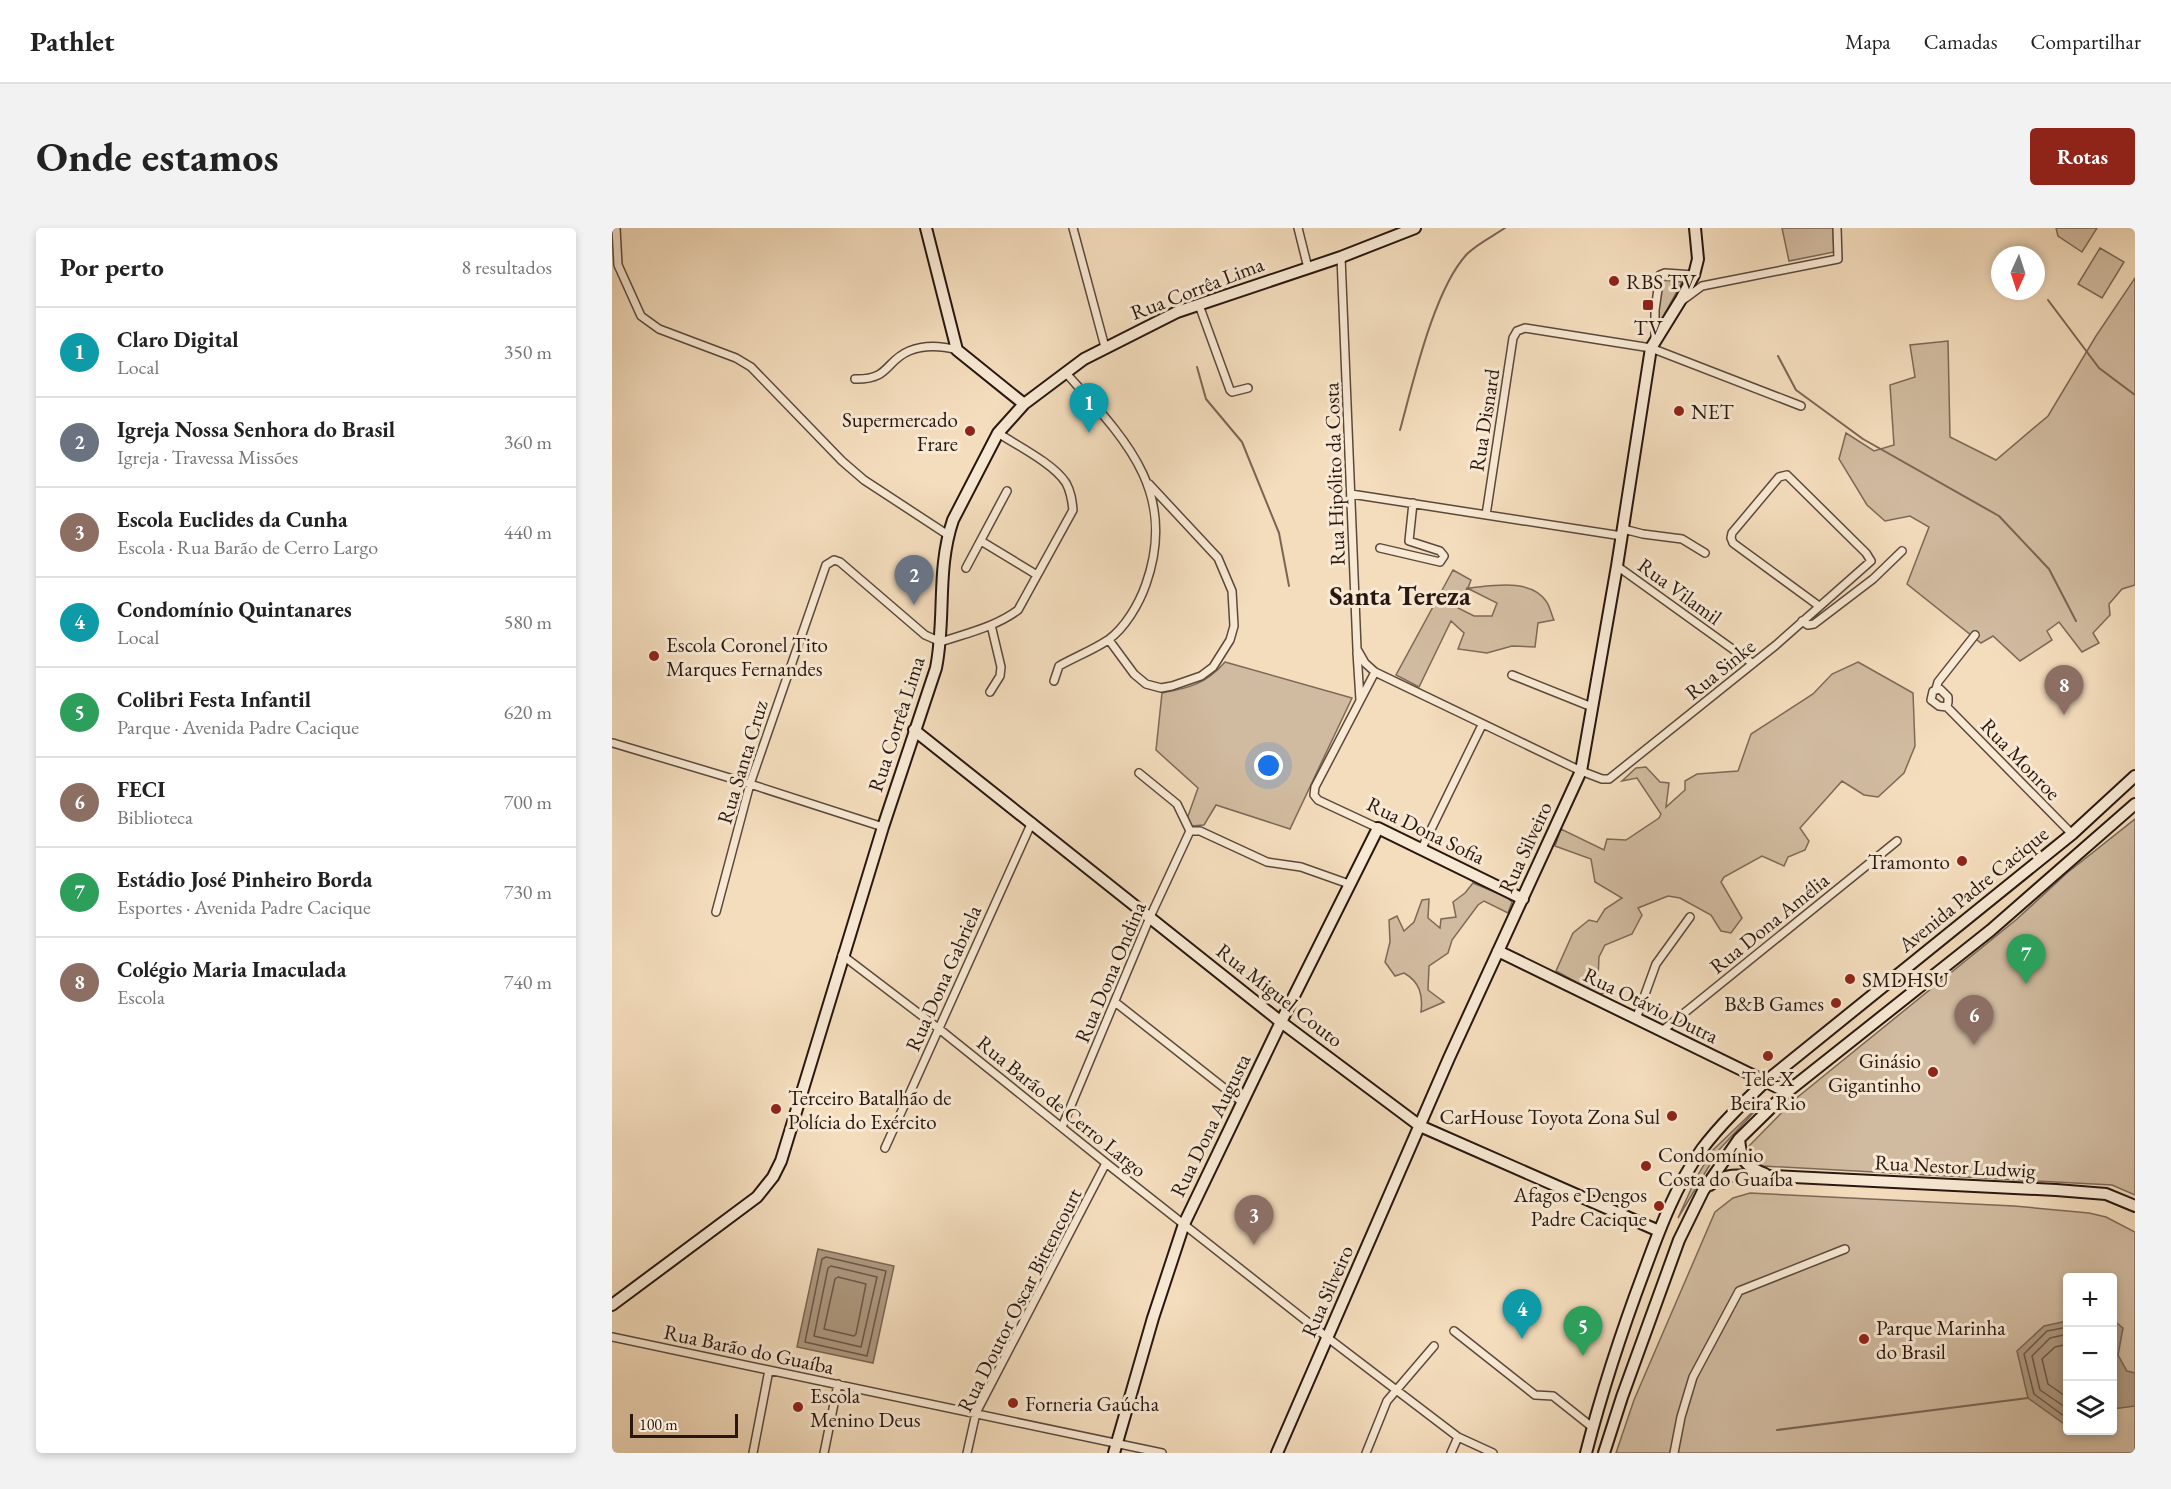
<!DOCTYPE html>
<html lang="pt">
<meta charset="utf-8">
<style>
body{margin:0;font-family:"EB Garamond",serif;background:#f2f2f2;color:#222}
.controls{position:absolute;right:18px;bottom:18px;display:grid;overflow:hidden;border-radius:6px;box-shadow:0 3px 9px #0003}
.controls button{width:54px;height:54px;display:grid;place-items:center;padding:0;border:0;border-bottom:2px solid #e0e0e0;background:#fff;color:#222;font:30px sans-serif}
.compass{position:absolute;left:1379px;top:18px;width:54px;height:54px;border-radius:50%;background:#fff;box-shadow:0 3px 9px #0003;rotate:183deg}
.scale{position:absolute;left:18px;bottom:15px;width:108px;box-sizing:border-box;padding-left:6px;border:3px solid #281710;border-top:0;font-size:16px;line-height:21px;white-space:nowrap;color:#281710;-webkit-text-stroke:4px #f8e9d4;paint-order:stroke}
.you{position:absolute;left:657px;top:538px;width:21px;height:21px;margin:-15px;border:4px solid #fff;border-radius:50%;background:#1a73e8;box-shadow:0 0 0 9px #1a73e833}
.badge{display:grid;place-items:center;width:39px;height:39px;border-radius:50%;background:#8f2418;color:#fff;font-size:20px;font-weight:700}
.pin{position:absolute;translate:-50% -50px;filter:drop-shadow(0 2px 3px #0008)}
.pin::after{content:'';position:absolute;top:32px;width:21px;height:18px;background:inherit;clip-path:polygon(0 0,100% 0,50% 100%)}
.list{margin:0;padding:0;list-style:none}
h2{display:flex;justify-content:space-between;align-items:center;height:78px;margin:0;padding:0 24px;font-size:26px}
h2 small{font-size:20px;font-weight:400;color:#767676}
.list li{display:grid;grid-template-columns:39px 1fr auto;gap:18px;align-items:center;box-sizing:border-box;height:90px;padding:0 24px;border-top:2px solid #e0e0e0}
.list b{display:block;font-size:22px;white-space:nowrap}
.list p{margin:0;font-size:20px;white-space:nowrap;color:#767676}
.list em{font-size:20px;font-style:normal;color:#767676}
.icon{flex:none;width:33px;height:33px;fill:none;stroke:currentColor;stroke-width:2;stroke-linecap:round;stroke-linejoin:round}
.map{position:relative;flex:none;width:1523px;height:1225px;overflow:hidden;border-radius:6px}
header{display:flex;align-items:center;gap:36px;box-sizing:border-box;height:84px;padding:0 30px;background:#fff;border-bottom:2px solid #e0e0e0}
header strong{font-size:28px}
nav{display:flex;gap:33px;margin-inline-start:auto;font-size:21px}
.intro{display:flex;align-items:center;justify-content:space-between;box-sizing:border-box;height:144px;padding:0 36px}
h1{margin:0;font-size:42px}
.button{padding:15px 27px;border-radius:6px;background:#8f2418;color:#fff;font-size:21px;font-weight:700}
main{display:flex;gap:36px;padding:0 36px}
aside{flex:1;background:#fff;border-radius:6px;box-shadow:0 3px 9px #0003}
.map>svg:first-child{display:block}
</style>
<header>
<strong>Pathlet</strong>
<nav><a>Mapa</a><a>Camadas</a><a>Compartilhar</a></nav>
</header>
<div class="intro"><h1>Onde estamos</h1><a class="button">Rotas</a></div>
<main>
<aside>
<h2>Por perto<small>8 resultados</small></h2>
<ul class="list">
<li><span class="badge" style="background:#0f9aa8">1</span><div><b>Claro Digital</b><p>Local</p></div><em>350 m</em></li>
<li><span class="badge" style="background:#6b7280">2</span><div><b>Igreja Nossa Senhora do Brasil</b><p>Igreja · Travessa Missões</p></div><em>360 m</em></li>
<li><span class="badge" style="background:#8d6e63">3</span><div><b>Escola Euclides da Cunha</b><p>Escola · Rua Barão de Cerro Largo</p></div><em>440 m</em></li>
<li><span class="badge" style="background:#0f9aa8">4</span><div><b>Condomínio Quintanares</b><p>Local</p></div><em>580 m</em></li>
<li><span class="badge" style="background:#2e9e5b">5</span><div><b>Colibri Festa Infantil</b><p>Parque · Avenida Padre Cacique</p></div><em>620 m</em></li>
<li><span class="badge" style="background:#8d6e63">6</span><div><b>FECI</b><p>Biblioteca</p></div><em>700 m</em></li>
<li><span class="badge" style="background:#2e9e5b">7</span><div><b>Estádio José Pinheiro Borda</b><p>Esportes · Avenida Padre Cacique</p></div><em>730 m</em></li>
<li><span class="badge" style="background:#8d6e63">8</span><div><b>Colégio Maria Imaculada</b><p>Escola</p></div><em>740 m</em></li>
</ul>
</aside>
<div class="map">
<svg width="1523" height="1225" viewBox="0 0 1523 1225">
<rect width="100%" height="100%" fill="#f4ddbd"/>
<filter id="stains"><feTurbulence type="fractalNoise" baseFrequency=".00333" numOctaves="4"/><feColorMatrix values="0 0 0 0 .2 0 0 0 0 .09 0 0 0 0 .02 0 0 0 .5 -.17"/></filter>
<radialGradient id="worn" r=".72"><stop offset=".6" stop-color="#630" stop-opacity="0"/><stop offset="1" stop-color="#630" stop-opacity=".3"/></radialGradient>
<path fill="#d1bba0" stroke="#7c6958" stroke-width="1.5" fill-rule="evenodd" d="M1170 0H1221L1222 24 1177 33Z
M1444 0H1485L1470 24 1446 8Z
M1488 20 1512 34 1490 70 1466 56Z
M1523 50V357L1510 361 1497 376 1498 387 1481 405 1487 415 1470 424 1447 394 1435 403 1440 412 1408 433 1381 408 1369 415 1295 356 1317 299 1298 288 1273 293 1255 277 1227 231 1234 205 1262 223 1282 217 1278 157 1303 149 1298 117 1336 113 1338 209 1384 232 1436 188 1484 108Z
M1048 52 1070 54 1045 100Z
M841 342 859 352 856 360C880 358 918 350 934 373 938 378 939 386 942 392L926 395 923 419 900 418 875 425 846 421 852 405 839 393 807 459 784 447ZM855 360 885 375 880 388H862L846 380Z
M613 434 740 470 678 601 604 577 592 597 579 598 575 591 586 560 544 522 550 465C577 460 594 456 613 434Z
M1246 434 1301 465 1303 518 1292 545 1266 569 1252 567 1230 553 1188 600 1197 613 1193 622 1176 629 1172 638 1150 628 1112 649 1109 654 1130 690 1119 705 1109 703 1099 687 1068 670 1056 668 1026 680 1030 687 1020 706 993 717 987 729 986 750 995 758 992 765 986 766 944 743 961 705 977 692 985 694 993 681 1010 670 983 654 979 631 943 618 949 601 992 622 995 611 1014 612 1047 590 1049 586 1025 550 1010 553 1024 540 1034 539 1048 554 1057 555 1054 579 1073 562V553L1085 546 1126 543 1139 506 1201 466 1220 446Z
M1523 591V967L1500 957 1151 938 1142 934 1137 929V918L1182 872 1405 691 1455 645Z
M861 655 895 669 900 674 896 685 872 673 866 677 840 712 836 725 817 738 816 762 832 774 809 784C811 767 808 754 792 745L783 748 773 734 778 714 777 692 785 688 792 703 802 694 810 672 817 671 816 690 828 700 829 691 844 689 841 674 853 665Z
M1154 871 1106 923 1066 990 1084 950 1101 922Z
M1138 965 1402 978 1477 985 1494 989 1523 1004V1225H1004L1022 1172 1103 984 1121 970ZM1456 1050H1500V1202H1456Z"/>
<path fill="#af9a82" stroke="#796654" stroke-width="1.5" d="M206 1021 282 1038 261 1135 185 1119Z
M1500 1091 1511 1100 1506 1127 1515 1143 1523 1145V1178L1501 1181Z
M1455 1093H1456L1455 1198 1416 1170 1405 1123 1432 1098Z"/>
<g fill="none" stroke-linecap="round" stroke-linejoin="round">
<path stroke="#6c5849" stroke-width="1.5" d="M214 1029 274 1043 255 1128 193 1114 210 1031Z
M219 1038 265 1049 249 1119 202 1108 216 1040Z
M226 1049 254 1056 244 1106 242 1108 212 1101 223 1051Z
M1456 1099 1435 1103 1412 1126 1422 1166 1456 1191
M1456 1106 1438 1110 1420 1128 1428 1162 1456 1181
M1456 1116 1443 1119 1430 1131 1436 1156 1456 1170"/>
<path stroke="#796654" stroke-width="2" d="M1436 72 1487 140 1523 167
M1166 128 1184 162 1251 211 1387 288 1437 341 1464 393
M585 139 594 171 630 214 667 305 677 358
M788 202C801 155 822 61 855 26 865 16 881 8 893 0
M1165 1202 1416 1170"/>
<g stroke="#5b483b" stroke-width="10">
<path id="street" d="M4 0 6 37 29 88 47 101 124 130 139 139 230 233 252 252 336 307
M461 0 493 119
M686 0 696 40
M729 29 745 421 753 435 763 444 969 543 990 551H997L1164 417 1259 333 1254 325 1175 247 1167 249 1120 305 1119 310 1121 315 1207 378
M1071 72 1090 58 1226 31 1225 0
M587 77 618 162 620 164 636 160
M1043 112V82L1048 47 1053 45 1082 47
M243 151C278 152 273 133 297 123 312 117 330 118 345 122
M739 266 1010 308
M874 287 901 110 905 103 913 100 1039 120 1189 178
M1011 301 1031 306 1070 311 1093 325
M369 313 425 347
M768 320 828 334 832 328 828 323 797 313 801 275
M1005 338 1140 435
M354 340 395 263
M1190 393 1196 397 1202 396 1261 351 1290 323
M497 412 522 446 534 456 549 460 560 458 589 448 601 439 618 412 622 398 620 363 606 330 537 256
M745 424 748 472
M763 444 703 559 702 567 706 572 766 600
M900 447 980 479
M442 453 447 438C463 429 481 422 496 412 513 400 527 376 534 356 567 262 511 209 453 144
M1324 461 1326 454 1363 407
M378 464 388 448 389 439 379 397
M1335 479 1336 474V469L1328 461 1321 463 1319 472 1327 478 1335 479 1460 606
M1 515 138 556 271 599
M527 545 565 576 578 603
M578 603H588L655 634 689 639 737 656
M810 620 870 497
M104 684 138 556 214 337 222 332 228 334 313 407 329 414C355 405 383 399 406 382L461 282C460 272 459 264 454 255 442 236 406 218 386 205
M230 727 326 800 494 935 716 1110 846 1209 881 1225
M503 774 630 874
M1024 791 1044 736 1078 689
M1050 803 1285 613
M450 899 538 689 578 603
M273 920 420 594
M842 1103 923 1167 941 1168 980 1199
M0 1109 550 1225
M141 1225 157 1142
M212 1225 226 1156
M355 1225 364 1185 494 935
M754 1225 775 1173 822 1118
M839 1225 846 1209
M1062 1225 1069 1189 1081 1149 1127 1063 1233 1021"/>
</g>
<g stroke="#281710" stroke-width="14">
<path id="secondary" d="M314 0 345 122 412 176
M302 502 669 794 808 898 1047 1003
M886 723 1175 864
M1127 911C1129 933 1133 938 1153 946
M1098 957C1112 943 1140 948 1159 948L1444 962 1494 966 1523 978
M0 1077 145 969 161 949 169 933 271 599 324 440C334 390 324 342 341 292L386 205 412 176 472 131 565 84 729 29 803 0
M502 1225 541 1090 572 996 669 794 766 600 911 671
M665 1225 837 830 969 543 1005 338 1039 120 1068 73 1082 47 1086 31 1083 0
M974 1225C990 1163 1010 1102 1033 1041 1048 1000 1064 957 1090 921 1108 897 1131 875 1153 854L1460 606 1523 548
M992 1225 1010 1169 1067 1012 1091 963 1127 911 1175 864 1379 702 1523 576"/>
</g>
<use href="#street" stroke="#f8e9d4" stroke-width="7"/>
<use href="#secondary" stroke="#f8e9d4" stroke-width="10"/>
</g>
<g fill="#8f2418" stroke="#f8e9d4" stroke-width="2">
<circle cx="1002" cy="53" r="6"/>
<rect x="1030" y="71" width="12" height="12" rx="3"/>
<circle cx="1067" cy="183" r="6"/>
<circle cx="358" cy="203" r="6"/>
<circle cx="42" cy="428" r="6"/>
<circle cx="1350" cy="633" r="6"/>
<circle cx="1238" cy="751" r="6"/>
<circle cx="1224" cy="775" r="6"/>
<circle cx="1156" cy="828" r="6"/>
<circle cx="1321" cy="844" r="6"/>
<circle cx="164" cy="881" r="6"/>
<circle cx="1060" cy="888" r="6"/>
<circle cx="1034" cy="938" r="6"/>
<circle cx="1047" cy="978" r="6"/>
<circle cx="1252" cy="1111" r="6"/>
<circle cx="401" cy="1175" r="6"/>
<circle cx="186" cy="1179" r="6"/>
</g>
<g text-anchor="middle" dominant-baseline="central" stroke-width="6" stroke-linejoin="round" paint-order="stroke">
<g font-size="21" fill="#281710" stroke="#f8e9d4" text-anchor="start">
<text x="1014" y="53">RBS TV</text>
<text x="1036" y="99" text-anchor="middle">TV</text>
<text x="1079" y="183">NET</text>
<text x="346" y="191" text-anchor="end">Supermercado<tspan x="346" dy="24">Frare</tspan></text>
<text x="54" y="416">Escola Coronel Tito<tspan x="54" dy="24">Marques Fernandes</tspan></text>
<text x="1338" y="633" text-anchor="end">Tramonto</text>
<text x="1250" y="751">SMDHSU</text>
<text x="1212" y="775" text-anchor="end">B&amp;B Games</text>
<text x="1309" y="832" text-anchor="end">Ginásio<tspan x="1309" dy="24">Gigantinho</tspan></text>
<text x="1156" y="850" text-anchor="middle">Tele-X<tspan x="1156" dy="24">Beira Rio</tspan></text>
<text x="176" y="869">Terceiro Batalhão de<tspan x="176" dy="24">Polícia do Exército</tspan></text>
<text x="1048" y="888" text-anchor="end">CarHouse Toyota Zona Sul</text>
<text x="1046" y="926">Condomínio<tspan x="1046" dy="24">Costa do Guaíba</tspan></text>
<text x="1035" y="966" text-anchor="end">Afagos e Dengos<tspan x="1035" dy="24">Padre Cacique</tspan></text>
<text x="1264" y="1099">Parque Marinha<tspan x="1264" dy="24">do Brasil</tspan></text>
<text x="198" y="1167">Escola<tspan x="198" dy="24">Menino Deus</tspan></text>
<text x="413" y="1175">Forneria Gaúcha</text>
</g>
<g font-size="21" fill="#281710" stroke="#f8e9d4">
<text transform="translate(585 60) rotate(-21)">Rua Corrêa Lima</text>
<text transform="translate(872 192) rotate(-81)">Rua Disnard</text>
<text transform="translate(722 246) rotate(-92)">Rua Hipólito da Costa</text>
<text transform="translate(1068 363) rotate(36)">Rua Vilamil</text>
<text transform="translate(1108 441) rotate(-39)">Rua Sinke</text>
<text transform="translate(284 496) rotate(-72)">Rua Corrêa Lima</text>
<text transform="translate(1409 531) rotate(46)">Rua Monroe</text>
<text transform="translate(130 534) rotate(-73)">Rua Santa Cruz</text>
<text transform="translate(814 602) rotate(26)">Rua Dona Sofia</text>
<text transform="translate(913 619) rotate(-65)">Rua Silveiro</text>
<text transform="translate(1361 661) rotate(-39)">Avenida Padre Cacique</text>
<text transform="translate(1157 695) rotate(-39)">Rua Dona Amélia</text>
<text transform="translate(498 744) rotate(-67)">Rua Dona Ondina</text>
<text transform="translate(331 750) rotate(-66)">Rua Dona Gabriela</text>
<text transform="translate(668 767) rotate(38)">Rua Miguel Couto</text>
<text transform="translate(1039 777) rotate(26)">Rua Otávio Dutra</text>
<text transform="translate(450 878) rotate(39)">Rua Barão de Cerro Largo</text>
<text transform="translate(598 897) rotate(-64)">Rua Dona Augusta</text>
<text transform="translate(1343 938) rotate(3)">Rua Nestor Ludwig</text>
<text transform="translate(715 1063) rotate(-66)">Rua Silveiro</text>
<text transform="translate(407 1072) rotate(-63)">Rua Doutor Oscar Bittencourt</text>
<text transform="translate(137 1121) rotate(12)">Rua Barão do Guaíba</text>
</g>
<g font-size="27" font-weight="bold" fill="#281710" stroke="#f8e9d4">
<text x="788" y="367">Santa Tereza</text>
</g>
</g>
<rect width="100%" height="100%" filter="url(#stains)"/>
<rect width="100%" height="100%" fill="url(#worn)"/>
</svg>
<div class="controls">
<button>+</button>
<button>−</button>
<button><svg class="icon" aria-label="layers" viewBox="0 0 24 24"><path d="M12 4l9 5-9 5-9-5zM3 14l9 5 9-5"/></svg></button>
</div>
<svg class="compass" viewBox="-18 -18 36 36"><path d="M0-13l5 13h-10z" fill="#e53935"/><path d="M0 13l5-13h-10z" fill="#767676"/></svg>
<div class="scale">100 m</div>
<div class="you"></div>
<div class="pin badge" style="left:477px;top:205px;background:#0f9aa8">1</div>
<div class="pin badge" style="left:302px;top:377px;background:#6b7280">2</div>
<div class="pin badge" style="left:642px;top:1017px;background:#8d6e63">3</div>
<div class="pin badge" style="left:910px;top:1111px;background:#0f9aa8">4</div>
<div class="pin badge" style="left:971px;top:1128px;background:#2e9e5b">5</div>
<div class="pin badge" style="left:1362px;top:817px;background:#8d6e63">6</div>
<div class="pin badge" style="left:1414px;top:756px;background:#2e9e5b">7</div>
<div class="pin badge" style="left:1452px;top:487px;background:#8d6e63">8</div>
</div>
</main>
